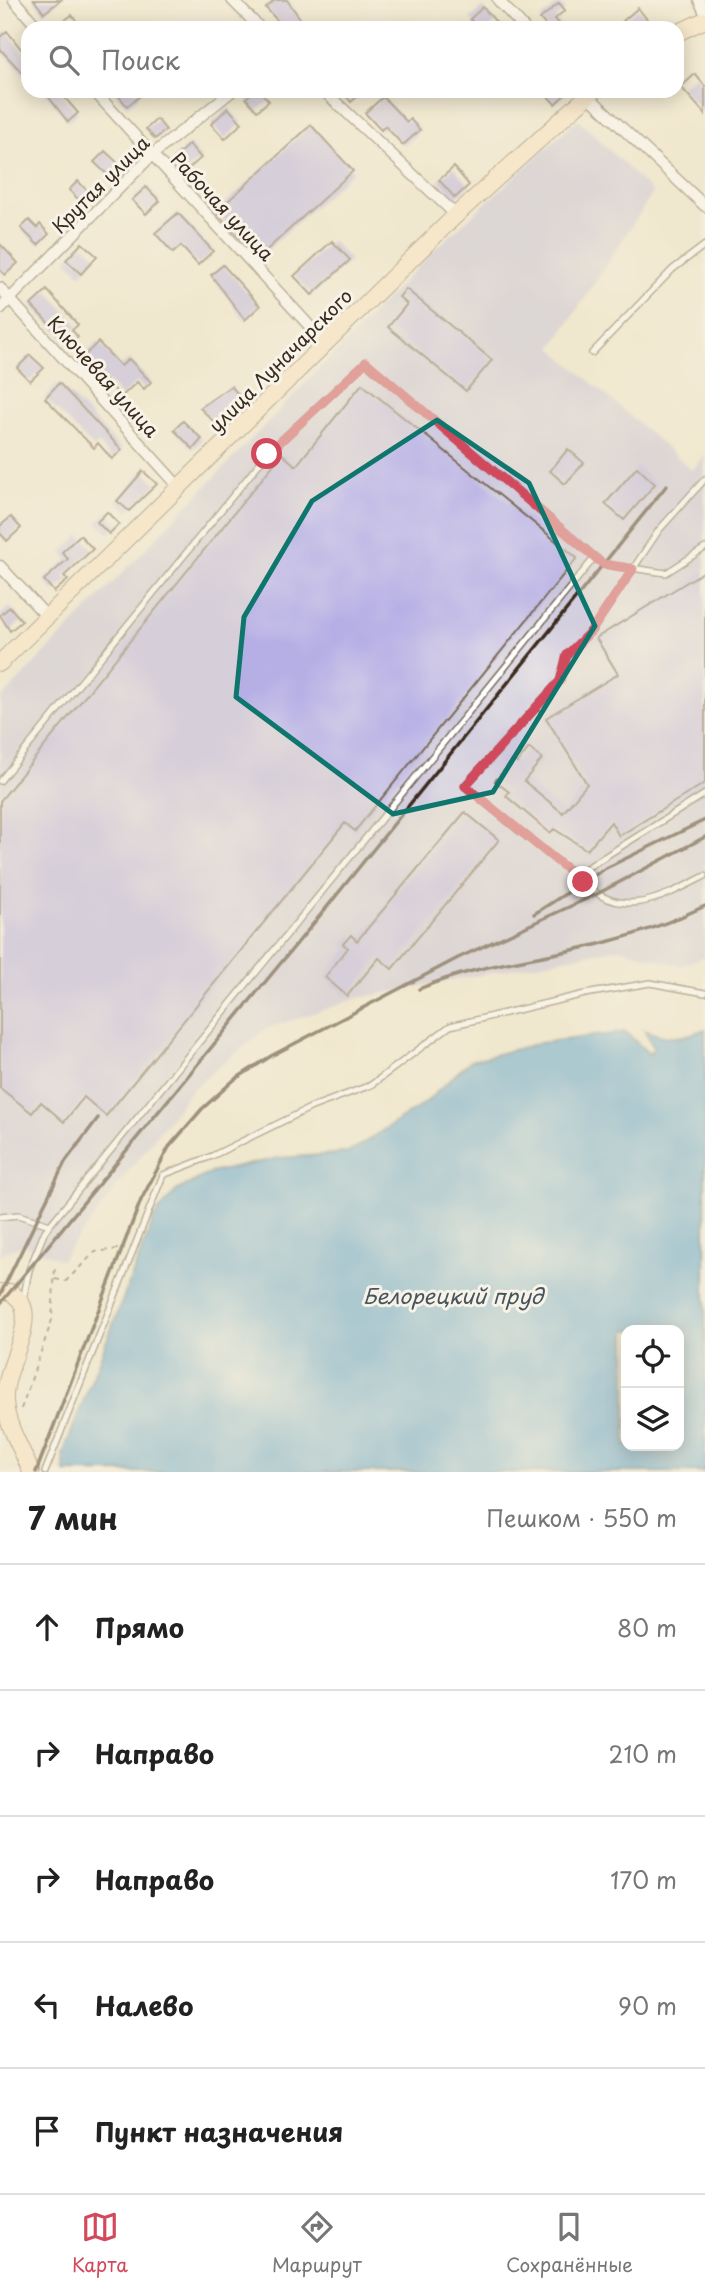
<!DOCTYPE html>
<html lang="ru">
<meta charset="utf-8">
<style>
body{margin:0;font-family:"Playpen Sans",sans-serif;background:#f2f2f2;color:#222}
.controls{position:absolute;right:21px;bottom:21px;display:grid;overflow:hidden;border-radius:14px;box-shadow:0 4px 18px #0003}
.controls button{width:63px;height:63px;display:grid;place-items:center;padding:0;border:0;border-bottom:2px solid #e0e0e0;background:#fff;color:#222;font:35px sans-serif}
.stop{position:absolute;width:21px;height:21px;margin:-16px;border:5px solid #d1495b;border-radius:50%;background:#fff}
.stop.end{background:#d1495b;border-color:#fff;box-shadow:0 2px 7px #0008}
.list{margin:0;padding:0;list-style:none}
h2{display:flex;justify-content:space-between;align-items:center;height:91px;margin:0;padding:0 28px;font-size:30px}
h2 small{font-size:23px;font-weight:400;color:#767676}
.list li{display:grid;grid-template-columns:46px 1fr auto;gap:21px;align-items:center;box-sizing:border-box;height:126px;padding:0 28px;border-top:2px solid #e0e0e0}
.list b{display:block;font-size:26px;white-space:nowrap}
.list em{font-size:23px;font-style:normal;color:#767676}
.icon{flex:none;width:38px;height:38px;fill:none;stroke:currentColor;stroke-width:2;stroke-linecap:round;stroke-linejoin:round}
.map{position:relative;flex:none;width:705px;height:1472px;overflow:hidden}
.search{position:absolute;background:#fff;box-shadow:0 4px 18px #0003;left:21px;right:21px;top:21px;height:77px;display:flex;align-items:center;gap:18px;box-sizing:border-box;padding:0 24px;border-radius:21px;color:#767676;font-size:26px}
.sheet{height:721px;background:#fff}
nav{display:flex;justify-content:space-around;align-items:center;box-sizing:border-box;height:98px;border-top:2px solid #e0e0e0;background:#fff;font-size:19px;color:#767676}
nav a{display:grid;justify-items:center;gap:4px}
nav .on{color:#d1495b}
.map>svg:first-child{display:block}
</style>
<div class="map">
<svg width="705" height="1472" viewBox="0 0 705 1472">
<rect width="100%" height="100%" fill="#f7f3e8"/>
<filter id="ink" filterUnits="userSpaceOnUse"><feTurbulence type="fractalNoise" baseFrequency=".0143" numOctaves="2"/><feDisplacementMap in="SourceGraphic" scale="14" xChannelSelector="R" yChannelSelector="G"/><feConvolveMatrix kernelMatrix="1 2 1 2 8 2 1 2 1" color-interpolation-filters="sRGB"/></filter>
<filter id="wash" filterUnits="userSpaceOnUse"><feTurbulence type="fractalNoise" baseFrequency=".00686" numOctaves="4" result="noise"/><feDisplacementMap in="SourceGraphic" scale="28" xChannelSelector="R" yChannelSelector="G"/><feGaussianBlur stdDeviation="1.57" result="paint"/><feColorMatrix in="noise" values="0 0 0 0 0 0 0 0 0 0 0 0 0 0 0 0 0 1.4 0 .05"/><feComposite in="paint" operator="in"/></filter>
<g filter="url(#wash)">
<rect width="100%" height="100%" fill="#f0e8ce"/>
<path fill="#c4c0db" d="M578 119 653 193 552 348 692 470 705 456V956L681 966 620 948 359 998 265 1029 191 1090 61 1260 24 1245 0 1254V700L431 253Z"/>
<path fill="#5ba4d2" stroke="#4b6778" stroke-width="2" fill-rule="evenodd" d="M705 1029V1472H65L63 1454 155 1216 176 1191 210 1173 279 1158 348 1153 425 1103 470 1061 540 1043 626 1032 649 1054 654 1048 644 1030C668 1040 681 1039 705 1029ZM626 1330H679V1446H626Z"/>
<g id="blocks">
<path fill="#b6afe6" d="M34 0H61L44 13Z
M275 0H287L307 28H284L266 8Z
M559 3 565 10 555 19 563 28H548L540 19Z
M483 7 496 22 489 28H478L470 19Z
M638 8 654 28H628L623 21Z
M72 15 82 28H54Z
M7 31 28 58V79L0 49V37Z
M695 74 705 86V114L681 87Z
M44 91H59L78 113 68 122Z
M114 91H134L139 97 127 106Z
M254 91H260L269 101 257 111 246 98Z
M342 91H364L351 102Z
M543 91H569L555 104Z
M383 97 407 122 410 119 420 130 403 145 385 126 381 130 365 113Z
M228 108 242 123 225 139 211 124Z
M157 119 166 130 155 139 146 129Z
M311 125 353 171 258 258 216 212Z
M189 144 201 158 186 171 174 158Z
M105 151 121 166 110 177 94 162Z
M454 167 469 185 455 198 439 180Z
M78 181 91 195 82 203 69 190Z
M146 187 160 201 146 214 132 200Z
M178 213 213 251 198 265 181 246 173 253 155 233Z
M29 220 37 228 40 224 49 234 38 245 21 228Z
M332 241 350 260 312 295 294 276Z
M82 243 97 256 81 274 66 260Z
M0 244 18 263 5 275 0 270Z
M223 265 260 306 245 320 211 275Z
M406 289 492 360 466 391 388 327 407 304 399 297Z
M47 290 78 325 72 330 78 337 69 344 31 305Z
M98 342 121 366 129 359 151 382 144 389 137 382 121 397 84 356Z
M30 355 44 368 30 381 17 368Z
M59 383 122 450 112 459 98 443 94 448 45 398Z
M362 384 577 558 355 831 345 823 106 1116 84 1097 64 1122 41 1102 32 1113 0 1088V801L282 454 296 466Z
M231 386 244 401 217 425 200 408Z
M183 421 202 439 193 449 174 430Z
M568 449 584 463 565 484 550 471Z
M637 467 655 484 624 520 605 504Z
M143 471 157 484 129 511 117 501Z
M107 512 119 524 109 534 97 522Z
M11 517 21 528 7 541 0 533V526Z
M80 535 93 549 64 576 68 580 54 592 44 580 68 559 62 552Z
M705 571V783L619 836 611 822 587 850 554 829 550 833 506 796 509 792 495 781 513 760 517 763 529 748 542 759 524 781 563 813 587 784 546 718 618 674 596 638Z
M10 607 22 621 10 631 0 615Z
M465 812 499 840 392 969 379 958 347 996 325 977 348 948 343 944 351 935 357 941Z"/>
</g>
</g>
<g filter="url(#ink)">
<use href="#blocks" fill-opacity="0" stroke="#7a6c5c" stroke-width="2"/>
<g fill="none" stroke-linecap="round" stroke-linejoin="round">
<g stroke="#7a6c5c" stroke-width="8">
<path id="lane" d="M592 353 673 269 705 245
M705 479 659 530 592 630 567 655 560 681 465 786 560 864 577 874 705 794
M0 781 267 454 366 362 595 557
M577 874C615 924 660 899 705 876
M0 1217 18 1215 50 1225
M23 1301 29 1270 45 1231 595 557 603 564 666 573 705 548
M45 1472 163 1175 212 1156 312 1107 371 1085 450 1026 585 994 650 983 705 993"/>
</g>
<g stroke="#7a6c5c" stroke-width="13">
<path id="street" d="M14 0 38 28
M232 0 260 28
M498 0 524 28
M699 0 705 13
M94 91 326 344
M324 91 456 215
M585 93 705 206
M0 288 180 488
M0 309 152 155 232 91
M0 566 48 618"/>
</g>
<g stroke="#7a6c5c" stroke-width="18">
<path id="secondary" d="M677 33 705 20
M0 663 456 215 593 91
M0 1292H11C14 1295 20 1299 22 1304 34 1327 3 1371 5 1400 6 1426 22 1448 31 1472"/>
</g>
<path stroke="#7a6c5c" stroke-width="2" stroke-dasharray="5 5" stroke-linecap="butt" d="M55 1279 66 1281 95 1252 125 1248
M21 1409 52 1320 55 1267"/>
<use href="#lane" stroke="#fff" stroke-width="5"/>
<use href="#street" stroke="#fff" stroke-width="10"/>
<use href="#secondary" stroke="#fde5c5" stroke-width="16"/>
<path stroke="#3b2a1e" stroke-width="3.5" d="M534 914 604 869 705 820
M419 989C479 963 542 959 603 943 639 934 672 922 705 906
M0 1295 65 1162 98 1118
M0 1304 327 907 667 485
M36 1472 141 1200 169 1147 202 1109 234 1080 271 1056 458 958 597 894 705 837"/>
</g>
</g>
<g fill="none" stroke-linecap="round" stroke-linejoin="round" filter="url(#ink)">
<path stroke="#d1495b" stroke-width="9" d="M267 454 366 362 594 557 603 564 633 569 592 630 567 655 560 681 465 786 583 882"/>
</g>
<path d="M0 0H705V1472H0ZM437 420 529 483 595 626 493 792 393 814 236 697 244 617 312 501Z" fill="#f0e8ce" fill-opacity=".55" fill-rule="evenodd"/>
<path fill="none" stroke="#0f766e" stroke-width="5" stroke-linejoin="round" d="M437 420 529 483 595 626 493 792 393 814 236 697 244 617 312 501Z"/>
<g text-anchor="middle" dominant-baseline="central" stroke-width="6" stroke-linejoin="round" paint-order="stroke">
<g font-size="19" fill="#3b2a1e" stroke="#f7f3e8">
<text transform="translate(100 184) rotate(-45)">Крутая улица</text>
<text transform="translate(223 206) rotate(47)">Рабочая улица</text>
<text transform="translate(280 360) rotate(-45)">улица Луначарского</text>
<text transform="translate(104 376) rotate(48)">Ключевая улица</text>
</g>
<g font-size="21" font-style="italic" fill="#46555d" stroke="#f7f3e8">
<text x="453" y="1295">Белорецкий пруд</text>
</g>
</g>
</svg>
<div class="controls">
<button><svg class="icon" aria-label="locate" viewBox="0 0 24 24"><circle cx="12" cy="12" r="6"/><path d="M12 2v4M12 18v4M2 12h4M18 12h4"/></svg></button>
<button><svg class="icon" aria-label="layers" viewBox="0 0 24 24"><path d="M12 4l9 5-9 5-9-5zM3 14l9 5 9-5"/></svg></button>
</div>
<div class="stop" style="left:267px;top:454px"></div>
<div class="stop end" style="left:583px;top:882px"></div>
<div class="search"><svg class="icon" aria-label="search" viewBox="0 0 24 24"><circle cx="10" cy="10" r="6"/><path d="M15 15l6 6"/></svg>Поиск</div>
</div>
<section class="sheet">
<h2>7 мин<small>Пешком · 550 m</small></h2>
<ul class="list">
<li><svg class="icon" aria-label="ahead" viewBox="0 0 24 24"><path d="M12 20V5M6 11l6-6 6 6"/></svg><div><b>Прямо</b></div><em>80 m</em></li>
<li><svg class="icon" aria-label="right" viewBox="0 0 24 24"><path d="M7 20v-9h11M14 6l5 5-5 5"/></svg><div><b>Направо</b></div><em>210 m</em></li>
<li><svg class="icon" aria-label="right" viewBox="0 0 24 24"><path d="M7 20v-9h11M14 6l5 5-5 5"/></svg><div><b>Направо</b></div><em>170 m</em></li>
<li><svg class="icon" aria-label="left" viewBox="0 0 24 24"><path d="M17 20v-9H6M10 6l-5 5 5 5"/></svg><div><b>Налево</b></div><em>90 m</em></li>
<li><svg class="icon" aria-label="arrive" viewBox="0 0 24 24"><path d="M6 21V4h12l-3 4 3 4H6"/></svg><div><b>Пункт назначения</b></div></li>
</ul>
</section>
<nav>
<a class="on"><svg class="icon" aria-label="map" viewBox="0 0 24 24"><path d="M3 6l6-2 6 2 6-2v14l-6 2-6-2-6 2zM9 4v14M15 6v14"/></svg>Карта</a>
<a><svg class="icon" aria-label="directions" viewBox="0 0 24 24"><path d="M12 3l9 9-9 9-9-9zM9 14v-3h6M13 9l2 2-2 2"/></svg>Маршрут</a>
<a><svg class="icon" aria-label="saved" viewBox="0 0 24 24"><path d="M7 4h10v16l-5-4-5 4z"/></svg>Сохранённые</a>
</nav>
